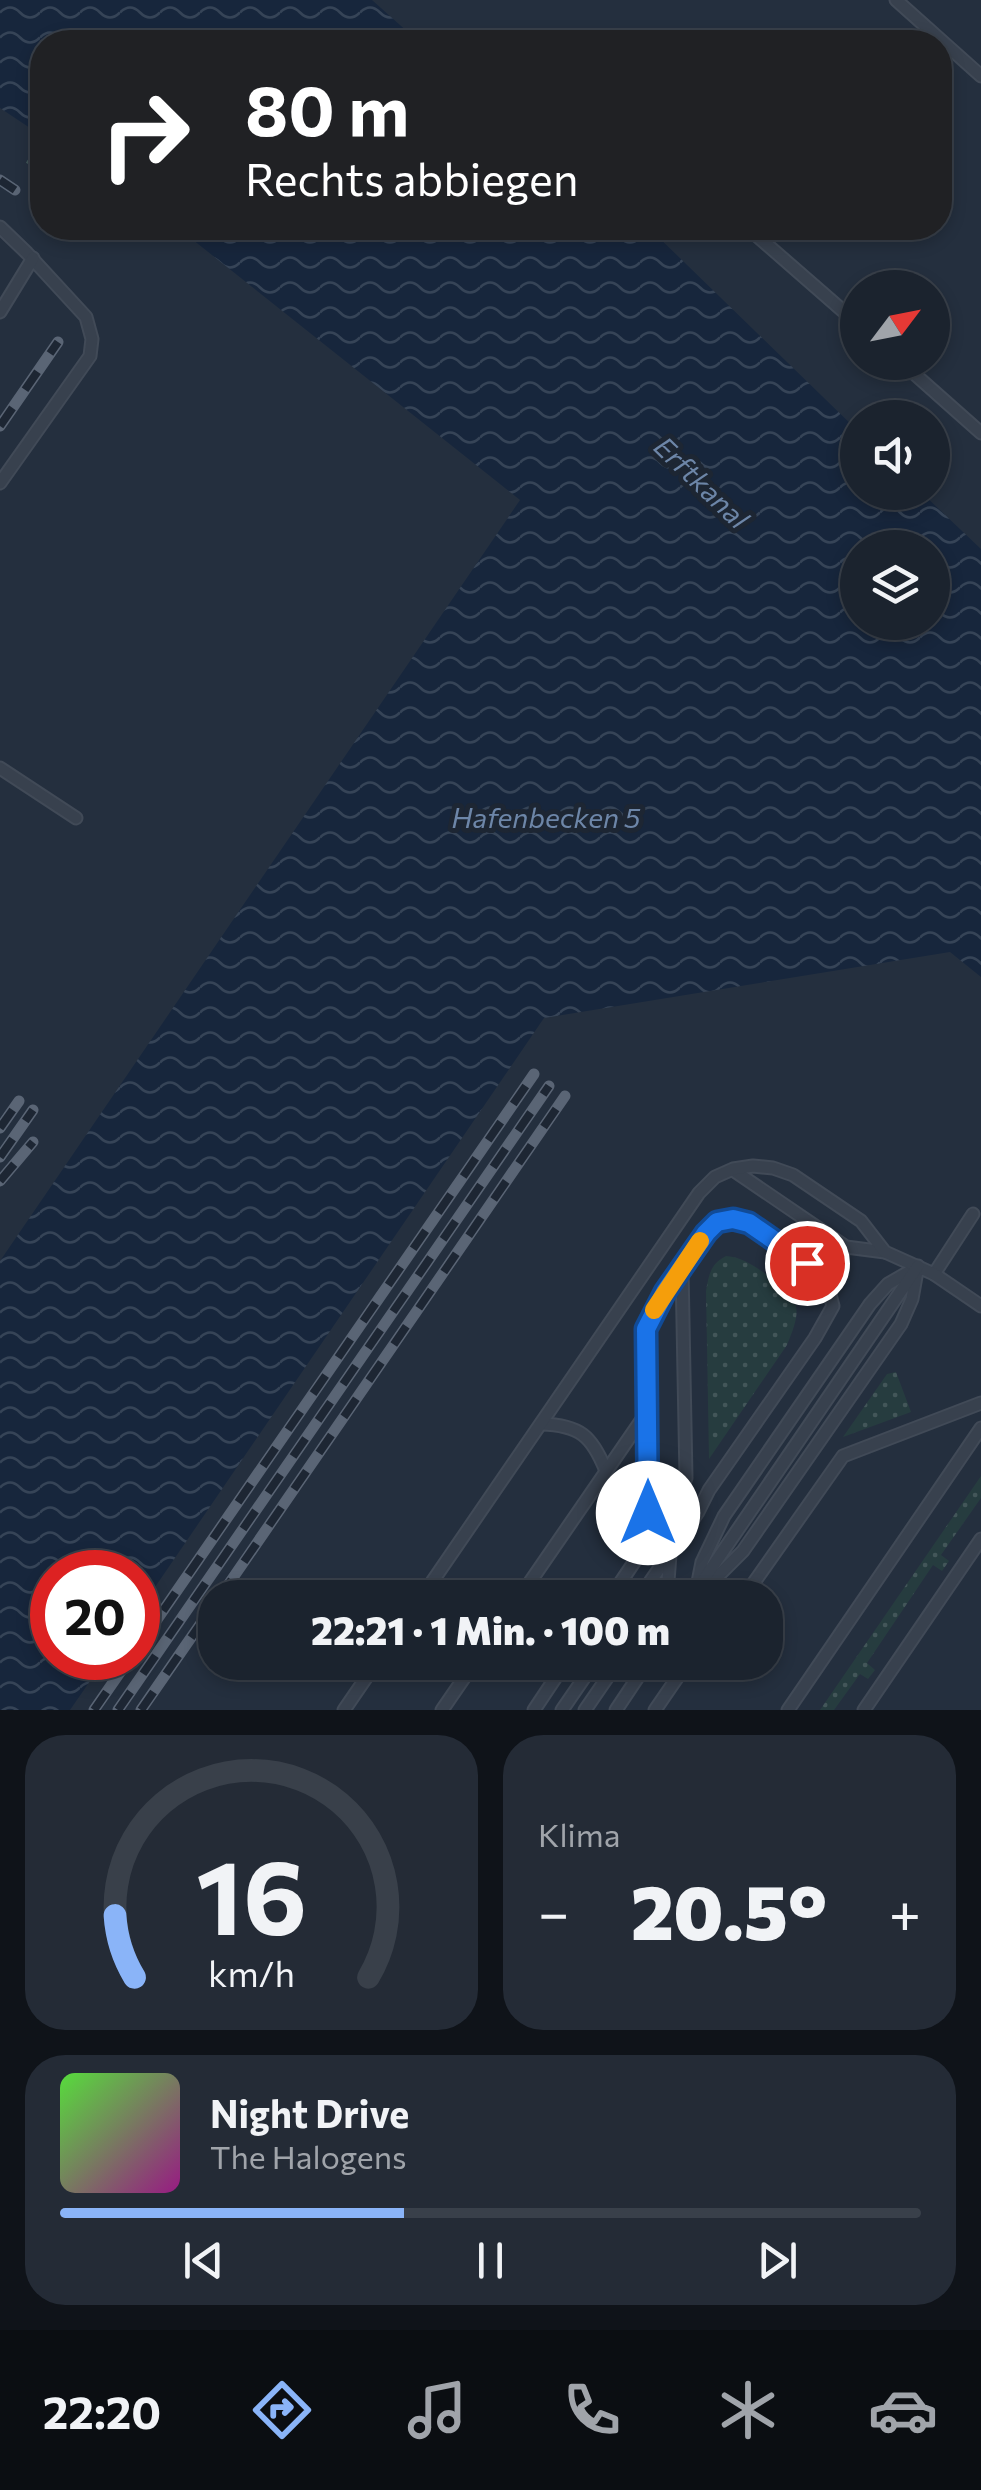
<!DOCTYPE html>
<html lang="de">
<head>
<meta charset="utf-8">
<style>
  :root { --surface:#1b232e; --page:#242b36; --text:#f1f3f6; --muted:#a0a4aa; --line:#39404a; --accent:#8ab4f8 }
  body { margin:0; font-family:Commissioner,sans-serif; background:var(--page); color:var(--text); height:100vh; display:flex; flex-direction:column; font-size:38px; white-space:nowrap }
  * { box-sizing:border-box; margin:0 }
  p { font-size:32px; color:var(--muted) }
  .icon { flex:none; width:55px; height:55px; fill:none; stroke:currentColor; stroke-width:2; stroke-linecap:round; stroke-linejoin:round }
  .map { position:relative; height:1710px; overflow:hidden }
  .details { display:flex; flex-direction:column; gap:25px; padding:25px; background:#0f1319; flex:1 }
  .details>* { flex:none }
  .guide { position:absolute; left:30px; top:30px; width:922px; height:210px; border-radius:40px; box-shadow:0 5px 15px #0003,0 0 0 2px var(--line); background:#202124; color:#fff; overflow:hidden }
  .needle { width:65px; rotate:58deg }
  .buttons { position:absolute; left:840px; top:270px; display:grid; gap:20px }
  .buttons a { display:grid; place-items:center; width:110px; height:110px; border-radius:50%; background:var(--surface); box-shadow:0 5px 15px #0003,0 0 0 2px var(--line); font-size:50px }
  .speed { position:absolute; left:30px; top:1550px; display:flex; gap:20px; font-size:50px; font-weight:700; text-align:center }
  .speed>* { display:grid; place-content:center; width:130px; height:130px; border-radius:50%; background:var(--surface); box-shadow:0 5px 15px #0003,0 0 0 2px var(--line); line-height:1 }
  .speed .limit { border:15px solid #d22; background:#fff; color:#111 }
  .pin { position:absolute; display:grid; place-items:center; width:85px; height:85px; color:#fff; margin:-42px; border:5px solid #fff; border-radius:50%; box-shadow:0 2px 10px #0007 }
  .me { position:absolute; width:110px; margin:-55px; rotate:0deg; stroke-linejoin:round; filter:drop-shadow(0 0 8px #0008) }
  .turn { display:flex; align-items:center; gap:35px; height:210px; padding:0 50px; font-size:45px }
  .turn .icon { width:130px; height:130px; stroke-width:2.5 }
  .turn b { display:block; font-size:70px; line-height:85px }
  .big { font-size:75px; font-weight:800; line-height:1.1 }
  .details .widget { flex:1; display:flex; flex-direction:column; justify-content:center; gap:15px; min-width:0; padding:0 35px; border-radius:40px; background:var(--page) }
  .details .dial { align-items:center; gap:0 }
  .dial svg { height:260px; overflow:visible; fill:none; stroke:var(--line); stroke-width:7; stroke-linecap:round; text-anchor:middle }
  .dial text { fill:var(--text); stroke:none }
  .song { display:flex; align-items:center; gap:30px }
  .cover { width:120px; height:120px; border-radius:15px; background:linear-gradient(135deg,hsl(110 70% 55%),hsl(310 70% 35%)) }
  .played { height:10px; border-radius:5px; background:linear-gradient(90deg,var(--accent) 40%,var(--line) 40%) }
  .keys { display:flex; justify-content:space-around; direction:ltr }
  .heat { display:flex; justify-content:space-between; align-items:center; font-size:55px; direction:ltr }
  .details .tiles { flex:1; display:grid; gap:25px; grid-template-columns:1fr 1fr }
  .widget:last-child { grid-column:span 2 }
  .trip { position:absolute; left:198px; top:1580px; width:585px; height:100px; border-radius:40px; background:var(--surface); box-shadow:0 5px 15px #0003,0 0 0 2px var(--line); font-weight:800; line-height:100px; text-align:center }
  .tab-bar { display:flex; height:160px; justify-content:space-around; align-items:center; background:#0b0e12; color:var(--muted) }
  .tab-bar .icon { width:70px; height:70px }
  .tab-bar .current { color:var(--accent) }
  .tab-bar b { font-size:45px; color:var(--text) }
  .map>svg:first-child { display:block }
</style>
</head>
<body>
<div class="map">
<svg width="981" height="1710" viewBox="0 0 981 1710">
  <defs>
    <pattern id="grass-dots" width="8" height="8" patternUnits="userSpaceOnUse" patternTransform="scale(2.5)"><rect width="8" height="8" fill="#263c3f"/><path d="M2 2h.1M6 6h.1" fill="none" stroke="#435659" stroke-width="1.8" stroke-linecap="round"/></pattern>
    <pattern id="water-waves" width="16" height="10" patternUnits="userSpaceOnUse" patternTransform="scale(2.5)"><rect width="16" height="10" fill="#17263c"/><path d="M0 5q4-4 8 0t8 0" fill="none" stroke="#364457"/></pattern>
  </defs>
  <rect width="100%" height="100%" fill="#242f3e"/>
  <g fill="url(#grass-dots)">
    <path d="M726,1256C741,1257 751,1264 763,1272C798,1297 805,1303 787,1345L709,1459L706,1291C709,1275 710,1264 726,1256Z"/>
    <path d="M896,1372L911,1412L843,1437L887,1374Z"/>
    <path d="M981,1476V1498L941,1555L949,1561L942,1571L933,1565L867,1663L875,1670L868,1679L860,1674L834,1710H820Z"/>
  </g>
  <g fill="url(#water-waves)" fill-rule="evenodd">
    <path d="M0,0H372L419,42H42V136L0,108Z"/>
    <path d="M178,228H649L857,430L858,492L922,493L981,549V977L950,952L544,1018L138,1612V1572H52V1658H106L70,1710H0V1261L520,500ZM858,548H932V622H858Z"/>
  </g>
  <g fill="none" stroke-linecap="round" stroke-linejoin="round">
    <g stroke="#414a57" stroke-width="15">
      <g id="service">
        <path d="M896,0L981,76"/>
        <path d="M0,227L27,253L86,317L92,339L90,356L0,483"/>
        <path d="M748,228L858,324"/>
        <path d="M0,312L33,258"/>
        <path d="M901,362L981,433"/>
        <path d="M0,768L76,818"/>
        <path d="M733,1170L846,1247L885,1252"/>
        <path d="M934,1274L973,1214"/>
        <path d="M541,1424C580,1425 592,1436 606,1471"/>
        <path d="M647,1543L679,1499L686,1478L682,1269"/>
        <path d="M698,1582L702,1562L724,1516L870,1304L888,1284L914,1269"/>
        <path d="M702,1585L721,1573L743,1551L901,1324L912,1299L917,1271"/>
        <path d="M421,1598L699,1193L715,1177L733,1169L753,1166L773,1168L793,1175L861,1221L885,1252L934,1274L981,1306"/>
        <path d="M519,1598L647,1412"/>
        <path d="M610,1598L647,1543L646,1329L665,1291L706,1233L717,1222L733,1219L749,1223L807,1263L828,1287L833,1306L815,1338L709,1490L698,1512L639,1598"/>
        <path d="M660,1598L668,1581L670,1555"/>
        <path d="M691,1598L918,1266"/>
        <path d="M743,1598L843,1456L981,1403"/>
        <path d="M344,1710L377,1662"/>
        <path d="M442,1710L475,1662"/>
        <path d="M534,1710L566,1662"/>
        <path d="M562,1710L595,1662"/>
        <path d="M585,1710L618,1662"/>
        <path d="M616,1710L648,1662"/>
        <path d="M655,1710L688,1662"/>
        <path d="M788,1710L981,1428"/>
        <path d="M864,1710L981,1539"/>
      </g>
    </g>
    <path stroke="#3f5557" stroke-width="5" stroke-dasharray="8 8" stroke-linecap="butt" d="M28,164L42,142"/>
    <use href="#service" stroke="#38414e" stroke-width="11"/>
    <g stroke="#5a6575" stroke-width="11">
      <g id="rail">
        <path d="M0,180L15,190"/>
        <path d="M0,426L58,342"/>
        <path d="M0,1128L19,1101"/>
        <path d="M0,1157L33,1110"/>
        <path d="M0,1181L33,1142"/>
        <path d="M219,1598L565,1096"/>
        <path d="M138,1647L534,1074"/>
        <path d="M94,1710L130,1658"/>
        <path d="M118,1710L549,1086"/>
        <path d="M141,1710L215,1603"/>
      </g>
    </g>
    <use href="#rail" stroke="#1d2633" stroke-width="8" stroke-dasharray="22" stroke-linecap="butt"/>
  </g>
  <g fill="none" stroke-linecap="round" stroke-linejoin="round">
    <g stroke="#114b97" stroke-width="25">
      <path id="route" d="M648,1513L646,1329L665,1292L706,1233L717,1222L733,1219L749,1223L807,1263"/>
    </g>
    <use href="#route" stroke="#1a73e8" stroke-width="18"/>
    <path stroke="#f59e0b" stroke-width="18" d="M654,1310L700,1241"/>
  </g>
  <g text-anchor="middle" dominant-baseline="central" stroke-width="10" stroke-linejoin="round" paint-order="stroke">
    <g font-size="28" font-style="italic" fill="#6d86a8" stroke="#1d2633">
      <text transform="translate(702 482) rotate(44)">Erftkanal</text>
      <text x="546" y="817">Hafenbecken 5</text>
    </g>
  </g>
</svg>
<div class="buttons">
<a><svg class="needle" viewBox="-14 -14 28 28"><path d="M0-13l5 13h-10z" fill="#e53935"/><path d="M0 13l5-13h-10z" fill="#a0a4aa"/></svg></a>
<a><svg class="icon" aria-label="sound" viewBox="0 0 24 24"><path d="M4 9h4l5-4v14l-5-4H4zM17 9q2 3 0 6"/></svg></a>
<a><svg class="icon" aria-label="layers" viewBox="0 0 24 24"><path d="M12 4l9 5-9 5-9-5zM3 14l9 5 9-5"/></svg></a>
</div>
<div class="speed"><div class="limit">20</div></div>
<div class="pin" style="left:807px;top:1263px;background:#d93025"><svg class="icon" aria-label="arrive" viewBox="0 0 24 24"><path d="M6 21V4h12l-3 4 3 4H6"/></svg></div>
<svg class="me" style="left:648px;top:1513px" viewBox="-20 -20 40 40"><circle r="19" fill="#fff"/><path d="M0-13L10 11 0 6-10 11z" fill="#1a73e8"/></svg>
<div class="trip">22:21 · 1 Min. · 100 m</div>
<div class="guide">
<div class="turn"><svg class="icon" aria-label="right" viewBox="0 0 24 24"><path d="M7 20v-9h11M14 6l5 5-5 5"/></svg><div><b>80 m</b>Rechts abbiegen</div></div>
</div>
</div>
<section class="details">
<div class="tiles">
<div class="widget dial"><svg viewBox="0 0 100 80">
<path d="M14 69A42 42 0 1 1 86 69"/>
<path d="M14 69A42 42 0 0 1 8 50" stroke="#8ab4f8"/>
<text x="50" y="56" font-size="32" font-weight="700">16</text>
<text x="50" y="72" font-size="11">km/h</text>
</svg></div>
<div class="widget"><p>Klima</p>
<div class="heat"><a>−</a><b class="big">20.5°</b><a>+</a></div>
</div>
<div class="widget">
<div class="song"><i class="cover"></i><div><b>Night Drive</b><p>The Halogens</p></div></div>
<div class="played"></div>
<div class="keys"><svg class="icon" aria-label="previous" viewBox="0 0 24 24"><path d="M18 5L8 12l10 7zM5 5v14"/></svg><svg class="icon" aria-label="pause" viewBox="0 0 24 24"><path d="M8 5v14M16 5v14"/></svg><svg class="icon" aria-label="next" viewBox="0 0 24 24"><path d="M6 5l10 7-10 7zM19 5v14"/></svg></div>
</div>
</div>
</section>
<nav class="tab-bar">
<b>22:20</b>
<svg class="icon current" aria-label="directions" viewBox="0 0 24 24"><path d="M12 3l9 9-9 9-9-9zM9 14v-3h6M13 9l2 2-2 2"/></svg>
<svg class="icon" aria-label="music" viewBox="0 0 24 24"><path d="M9 18V5l10-2v13"/><circle cx="6" cy="18" r="3"/><circle cx="16" cy="16" r="3"/></svg>
<svg class="icon" aria-label="phone" viewBox="0 0 24 24"><path d="M5 4h4l2 5-3 2q2 4 5 5l2-3 5 2v4C11 20 4 13 5 4z"/></svg>
<svg class="icon" aria-label="climate" viewBox="0 0 24 24"><path d="M12 3v18M4 7l16 10M4 17L20 7"/></svg>
<svg class="icon" aria-label="car" viewBox="0 0 24 24"><path d="M5 17H2v-5l4-1 3-4h7l3 4 3 1v5h-3M9 17h6M6 11h13"/><circle cx="7" cy="17" r="2"/><circle cx="17" cy="17" r="2"/></svg>
</nav>
</body>
</html>
